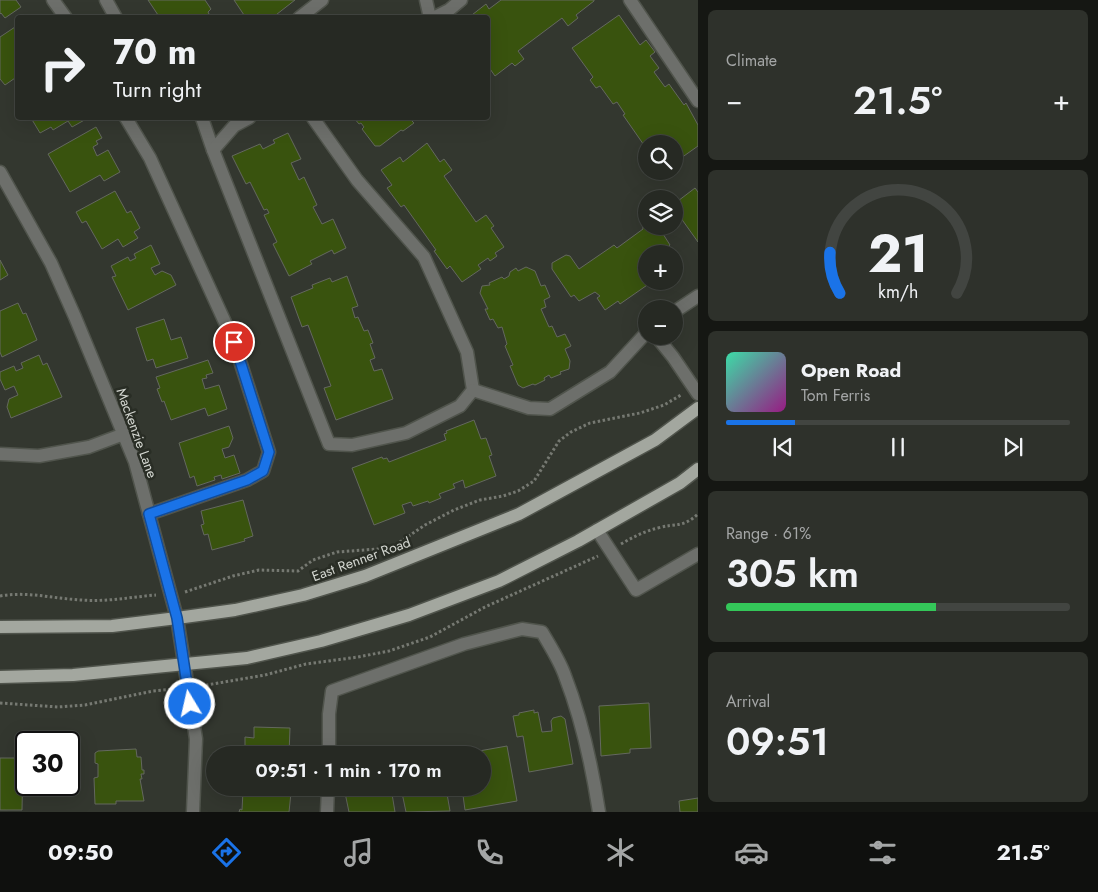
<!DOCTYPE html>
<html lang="en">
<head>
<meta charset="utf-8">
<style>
  :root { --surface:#262923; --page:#2e312b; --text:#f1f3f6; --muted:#a4a6a6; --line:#424541; --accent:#1a73e8 }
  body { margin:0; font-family:Jost,sans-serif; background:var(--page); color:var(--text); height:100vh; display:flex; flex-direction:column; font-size:19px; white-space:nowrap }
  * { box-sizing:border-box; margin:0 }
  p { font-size:16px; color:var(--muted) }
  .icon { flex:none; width:28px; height:28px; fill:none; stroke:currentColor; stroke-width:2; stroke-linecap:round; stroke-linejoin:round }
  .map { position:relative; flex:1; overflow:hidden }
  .panel { display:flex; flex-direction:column; gap:10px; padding:10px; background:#151713; width:400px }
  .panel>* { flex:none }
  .hud { position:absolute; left:15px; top:15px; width:475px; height:105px; border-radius:5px; box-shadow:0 5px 20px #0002,0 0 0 1px var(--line); background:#262923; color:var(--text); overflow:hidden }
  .tools { position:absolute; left:638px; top:135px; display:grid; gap:10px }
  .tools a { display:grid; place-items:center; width:45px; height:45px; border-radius:50%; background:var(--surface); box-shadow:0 5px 20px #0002,0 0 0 1px var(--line); font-size:25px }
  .speed { position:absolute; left:15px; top:731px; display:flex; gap:10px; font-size:25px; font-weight:700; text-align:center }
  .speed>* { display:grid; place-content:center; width:65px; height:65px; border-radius:50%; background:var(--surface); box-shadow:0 5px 20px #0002,0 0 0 1px var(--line); line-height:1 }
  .speed .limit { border:2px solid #111; border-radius:8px; background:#fff; color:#111 }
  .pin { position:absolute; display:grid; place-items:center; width:42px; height:42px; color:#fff; margin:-21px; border:2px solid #fff; border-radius:50%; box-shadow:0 1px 5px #0007 }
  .me { position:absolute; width:55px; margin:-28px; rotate:351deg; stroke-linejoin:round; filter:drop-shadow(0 0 4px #0008) }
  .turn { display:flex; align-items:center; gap:18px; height:105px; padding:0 15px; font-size:22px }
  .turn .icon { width:65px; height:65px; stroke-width:2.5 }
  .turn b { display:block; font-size:35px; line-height:42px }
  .big { font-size:38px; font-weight:600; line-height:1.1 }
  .panel .card { flex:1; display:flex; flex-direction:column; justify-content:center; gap:8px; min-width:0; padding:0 18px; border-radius:8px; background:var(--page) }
  .panel .dial { align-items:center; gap:0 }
  .dial svg { height:130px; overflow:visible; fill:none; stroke:var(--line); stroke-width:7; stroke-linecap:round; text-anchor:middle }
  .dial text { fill:var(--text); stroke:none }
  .song { display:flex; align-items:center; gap:15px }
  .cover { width:60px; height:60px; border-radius:8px; background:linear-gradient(135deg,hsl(160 70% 55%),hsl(310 70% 35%)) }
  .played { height:5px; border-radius:2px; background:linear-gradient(90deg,var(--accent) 20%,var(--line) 20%) }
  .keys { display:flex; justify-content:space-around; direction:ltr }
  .heat { display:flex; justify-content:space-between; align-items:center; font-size:28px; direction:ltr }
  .charge { height:8px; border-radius:4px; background:linear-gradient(90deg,#34c759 61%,var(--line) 0) }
  .trip { position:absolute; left:206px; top:746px; width:285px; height:50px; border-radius:25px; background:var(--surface); box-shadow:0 5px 20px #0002,0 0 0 1px var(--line); font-weight:600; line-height:50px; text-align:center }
  .tab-bar { display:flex; height:80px; justify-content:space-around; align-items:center; background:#0f100e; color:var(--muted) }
  .tab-bar .icon { width:35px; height:35px }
  .tab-bar .selected { color:var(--accent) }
  .tab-bar b { font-size:22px; color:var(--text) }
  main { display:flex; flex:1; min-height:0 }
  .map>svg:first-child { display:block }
</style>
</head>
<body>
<main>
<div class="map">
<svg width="698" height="812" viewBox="0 0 698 812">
  <rect width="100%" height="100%" fill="#33372f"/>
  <g fill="#39530e" stroke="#64685f">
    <path d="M0,0H16L21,7L5,18L1,13L0,14Z"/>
    <path d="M148,0H205L211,9L208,12L211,18H160Z"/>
    <path d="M234,0H295L272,18H246Z"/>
    <path d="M501,0H594V1L576,15L578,18L568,26L562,18L518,51L524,59L515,66L512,63L495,76L488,66V18H468L486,4L489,9Z"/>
    <path d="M619,15L640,45L646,40L655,52L650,56L659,68L654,72L665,87L669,84L684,105L686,103L698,125V146L674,163V144H646V148L623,115L625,114L617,102L613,104L600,86L596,88L590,80L593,77L572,48Z"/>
    <path d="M18,25V76L5,85L0,79V37Z"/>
    <path d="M31,118H88L72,127L68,121L53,130L51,127L40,133Z"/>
    <path d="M354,118H412L410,119L414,123L403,131L401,130L380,146H375L362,129L364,127L361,123L359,124Z"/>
    <path d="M96,127L102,138L96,141L98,144L93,147L97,156L108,150L120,172L104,181L100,175L70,192L48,154Z"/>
    <path d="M288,133L301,159L291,163L299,180L304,177L317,205L313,207L322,224L333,219L346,248L334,254L332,250L310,261L312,264L289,276L273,244L277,242L264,215L269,213L267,209L264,210L250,182L246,184L232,156L260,144L263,149L275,143L273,140Z"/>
    <path d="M427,143L440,162L444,159L452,170L444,176L476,222L486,215L494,226L491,228L504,247L495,253L497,256L490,261L488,258L478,265L481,269L462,282L450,266L447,269L434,251L436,250L404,205L401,207L387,188L392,185L381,170L400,157L403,162Z"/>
    <path d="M695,188L698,192V242L678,214L680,212L674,204Z"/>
    <path d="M115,191L127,213L131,211L140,228L134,232L138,238L123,247L118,239L102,249L86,221L82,223L76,212Z"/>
    <path d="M646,221V226H658L670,245L664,251L665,254H646V281H653L620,304L618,301L605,310L597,298L600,296L595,292L579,301L574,295L571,297L552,269V263L566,255L570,256L579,269L614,245L617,248L643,229L642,224Z"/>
    <path d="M151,245L160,264L151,268L155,275L162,271L171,275L176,285L128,310L112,277L116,276L111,266L128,257L130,261L136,258L134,254Z"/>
    <path d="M0,260L8,275L0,280Z"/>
    <path d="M526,267L535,271L541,286L545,285L550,297L544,300L546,307L541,309L549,327L552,326L557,337L565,334L571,346L565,349L570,361L569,369L560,372L561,374L551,378L549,375L544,378L545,380L535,385L533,384L523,388L518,385L510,366L513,365L505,346L507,344L502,327L498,328L493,319L490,320L485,309H488L480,293L482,286L490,285L489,283L502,277L504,279L509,276L510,272L516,268L518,271Z"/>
    <path d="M347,276L358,306L352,308L355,318L358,317L364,331L368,330L373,343L370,344L375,358L370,360L374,371L382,369L393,399L336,420L324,388L331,386L308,325L302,327L291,297L313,288L312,285L330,278L332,282Z"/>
    <path d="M18,303L23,314L26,313L37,340L2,357L0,352V311Z"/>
    <path d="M164,319L171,340L181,337L188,358L156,368L153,359L147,361L136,328Z"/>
    <path d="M39,355L43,365L47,363L62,397L11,418L7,407L9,399L18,395L14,386L5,390L0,379V372L14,366L16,371L23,368L21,363Z"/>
    <path d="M208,360L213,373L206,375L207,378L202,379L205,389L219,385L227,409L208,416L205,408L171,420L164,401L162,402L157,389L160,388L156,377Z"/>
    <path d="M474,420L481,439L486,438L492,455L489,456L496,476L465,488L463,480L453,484L455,488L439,494L441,498L429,503L428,501L413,506L411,502L402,505L405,513L374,525L352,468L382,457L383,459L387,458L389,462L446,440L444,434L447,433L446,431Z"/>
    <path d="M229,426L233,438L229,447L222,449L225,458L234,455L240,473L222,479L221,475L214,477L215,480L197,486L194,476L190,478L179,443Z"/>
    <path d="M243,500L253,536L244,539L245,541L212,550L208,534L204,535L201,525L204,524L201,511Z"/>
    <path d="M649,703L651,748L630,749V753L601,756L599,706Z"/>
    <path d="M534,710V713L538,712L542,732L552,731L551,721L553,718L561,716L565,719L573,764L529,772L523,736L517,737L513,716L519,715V713Z"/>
    <path d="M254,727L290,728L289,755H245V737L254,738Z"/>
    <path d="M507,746L517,801L465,810L462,788H482V755H480L479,751Z"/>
    <path d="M136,749L137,757H141L142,770H144V774H141L142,779H140L144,801H116V804H95L94,778L98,777V764L95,763V753L98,751Z"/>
    <path d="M0,758H23L22,810H0Z"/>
    <path d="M344,788H359V791L370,790L369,788H391L395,812H349Z"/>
    <path d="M401,788H446L450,811L406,812Z"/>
    <path d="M255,790L291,793L289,812H239L240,809L242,810L243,791L255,792Z"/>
    <path d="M698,798V812H680L679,801Z"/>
  </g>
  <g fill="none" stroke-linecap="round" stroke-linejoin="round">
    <g stroke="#50544c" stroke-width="15">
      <g id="minor">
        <path d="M53,0L66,18"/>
        <path d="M106,0L116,18"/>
        <path d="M426,0L430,18"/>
        <path d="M630,0L698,101"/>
        <path d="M299,18L322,0"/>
        <path d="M433,18L449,10L461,0"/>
        <path d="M126,118L150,158L234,342L269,452L263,471L247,480L149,514"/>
        <path d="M202,118L213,150"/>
        <path d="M249,118L234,126L213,150L329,444L352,445L406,433L460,406L473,390L467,352L424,257L357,180L313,118"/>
        <path d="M0,172L51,263L75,317L135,462L177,618L196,739L193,812"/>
        <path d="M674,312L698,296"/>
        <path d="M656,336L673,357L698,394"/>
        <path d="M473,390L529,408L550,409L610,372L646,333"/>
        <path d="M0,454L39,456L89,447L124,434"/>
        <path d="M597,530L636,590L698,554"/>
        <path d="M329,755V714L332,691L464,644L522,629L542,632C550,646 560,661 565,676C582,720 592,766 599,812"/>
        <path d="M327,812L328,788"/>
      </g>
    </g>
    <g stroke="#50544c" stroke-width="15">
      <g id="major">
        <path d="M0,627L112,626L177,618L235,610L303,595L365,576L519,514L655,440L698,408"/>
        <path d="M0,677L73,675L247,658L321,641L409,615L499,581L578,541L680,483L698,469"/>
      </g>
    </g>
    <g stroke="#767972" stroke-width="3" stroke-dasharray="2.5 2.5" stroke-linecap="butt">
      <path d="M621,544C633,537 645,531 658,528C675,523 683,528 698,514"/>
      <path d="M185,592L233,576L259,570L298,571L313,560L337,552L391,548L425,525L454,510L480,500L503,496L518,491L534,481L559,441L571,432L590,423L640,413L664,405L681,395"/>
      <path d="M0,596C28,591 55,599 82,600C107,602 131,597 156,595"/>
      <path d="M201,686L265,675L306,664L358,657L389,651L430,637L485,607L598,556"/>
      <path d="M0,703L58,707L85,705L153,691L175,689"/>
    </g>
    <use href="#minor" stroke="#6d6f6b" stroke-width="12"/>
    <use href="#major" stroke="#a3a79f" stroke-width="12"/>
  </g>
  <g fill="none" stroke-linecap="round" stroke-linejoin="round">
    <g stroke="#114b97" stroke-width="12">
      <path id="route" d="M190,704L177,618L149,514L247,480L263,471L269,452L234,342"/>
    </g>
    <use href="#route" stroke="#1a73e8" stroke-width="9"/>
  </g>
  <g text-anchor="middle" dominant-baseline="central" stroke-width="5" stroke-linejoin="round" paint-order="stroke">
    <g font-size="14" fill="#d4d7d1" stroke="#292d25">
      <text transform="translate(137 433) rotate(70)">Mackenzie Lane</text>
      <text transform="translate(361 559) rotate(-20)">East Renner Road</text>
    </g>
  </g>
</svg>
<div class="tools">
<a><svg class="icon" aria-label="search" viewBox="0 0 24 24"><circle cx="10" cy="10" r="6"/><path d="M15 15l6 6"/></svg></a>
<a><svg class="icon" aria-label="layers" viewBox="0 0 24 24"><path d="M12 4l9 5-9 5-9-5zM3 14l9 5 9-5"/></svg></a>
<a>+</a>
<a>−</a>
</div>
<div class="speed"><div class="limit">30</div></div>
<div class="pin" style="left:234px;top:342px;background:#d93025"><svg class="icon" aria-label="arrive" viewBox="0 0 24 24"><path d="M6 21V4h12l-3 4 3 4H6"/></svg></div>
<svg class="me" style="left:190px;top:704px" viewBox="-20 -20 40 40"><circle r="17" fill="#1a73e8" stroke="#fff" stroke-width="3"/><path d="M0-11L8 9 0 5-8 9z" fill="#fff"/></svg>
<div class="trip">09:51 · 1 min · 170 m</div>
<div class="hud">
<div class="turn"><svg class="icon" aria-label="right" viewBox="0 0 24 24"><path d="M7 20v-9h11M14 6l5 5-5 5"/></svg><div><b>70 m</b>Turn right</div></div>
</div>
</div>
<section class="panel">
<div class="card"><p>Climate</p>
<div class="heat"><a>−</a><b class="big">21.5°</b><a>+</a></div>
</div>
<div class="card dial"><svg viewBox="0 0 100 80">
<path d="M14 69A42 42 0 1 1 86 69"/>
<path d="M14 69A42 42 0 0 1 8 44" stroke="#1a73e8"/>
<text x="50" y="56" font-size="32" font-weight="700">21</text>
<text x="50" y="72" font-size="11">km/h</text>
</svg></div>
<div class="card">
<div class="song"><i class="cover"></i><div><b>Open Road</b><p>Tom Ferris</p></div></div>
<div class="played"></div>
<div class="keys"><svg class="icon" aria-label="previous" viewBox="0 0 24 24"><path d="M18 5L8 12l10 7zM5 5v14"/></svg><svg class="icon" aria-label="pause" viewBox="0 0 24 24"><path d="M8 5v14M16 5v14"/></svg><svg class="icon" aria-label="next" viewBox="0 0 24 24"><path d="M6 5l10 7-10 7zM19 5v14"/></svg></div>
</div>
<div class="card"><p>Range · 61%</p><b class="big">305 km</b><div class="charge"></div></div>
<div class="card"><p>Arrival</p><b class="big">09:51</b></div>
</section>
</main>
<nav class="tab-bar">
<b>09:50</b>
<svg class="icon selected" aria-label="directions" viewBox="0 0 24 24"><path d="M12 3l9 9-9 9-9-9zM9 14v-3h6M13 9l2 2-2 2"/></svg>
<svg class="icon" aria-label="music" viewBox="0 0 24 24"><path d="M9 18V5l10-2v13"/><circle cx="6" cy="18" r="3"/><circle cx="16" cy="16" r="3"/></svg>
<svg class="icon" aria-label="phone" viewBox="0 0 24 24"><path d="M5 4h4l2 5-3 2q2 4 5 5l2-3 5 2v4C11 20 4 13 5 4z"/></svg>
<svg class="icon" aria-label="climate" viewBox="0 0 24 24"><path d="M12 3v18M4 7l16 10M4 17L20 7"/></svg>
<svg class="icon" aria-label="car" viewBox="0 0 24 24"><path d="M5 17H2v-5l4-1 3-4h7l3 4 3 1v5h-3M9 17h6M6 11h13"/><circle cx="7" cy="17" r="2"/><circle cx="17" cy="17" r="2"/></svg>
<svg class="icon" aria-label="filters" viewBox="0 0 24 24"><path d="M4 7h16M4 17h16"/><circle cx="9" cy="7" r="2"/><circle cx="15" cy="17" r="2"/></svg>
<b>21.5°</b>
</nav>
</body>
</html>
